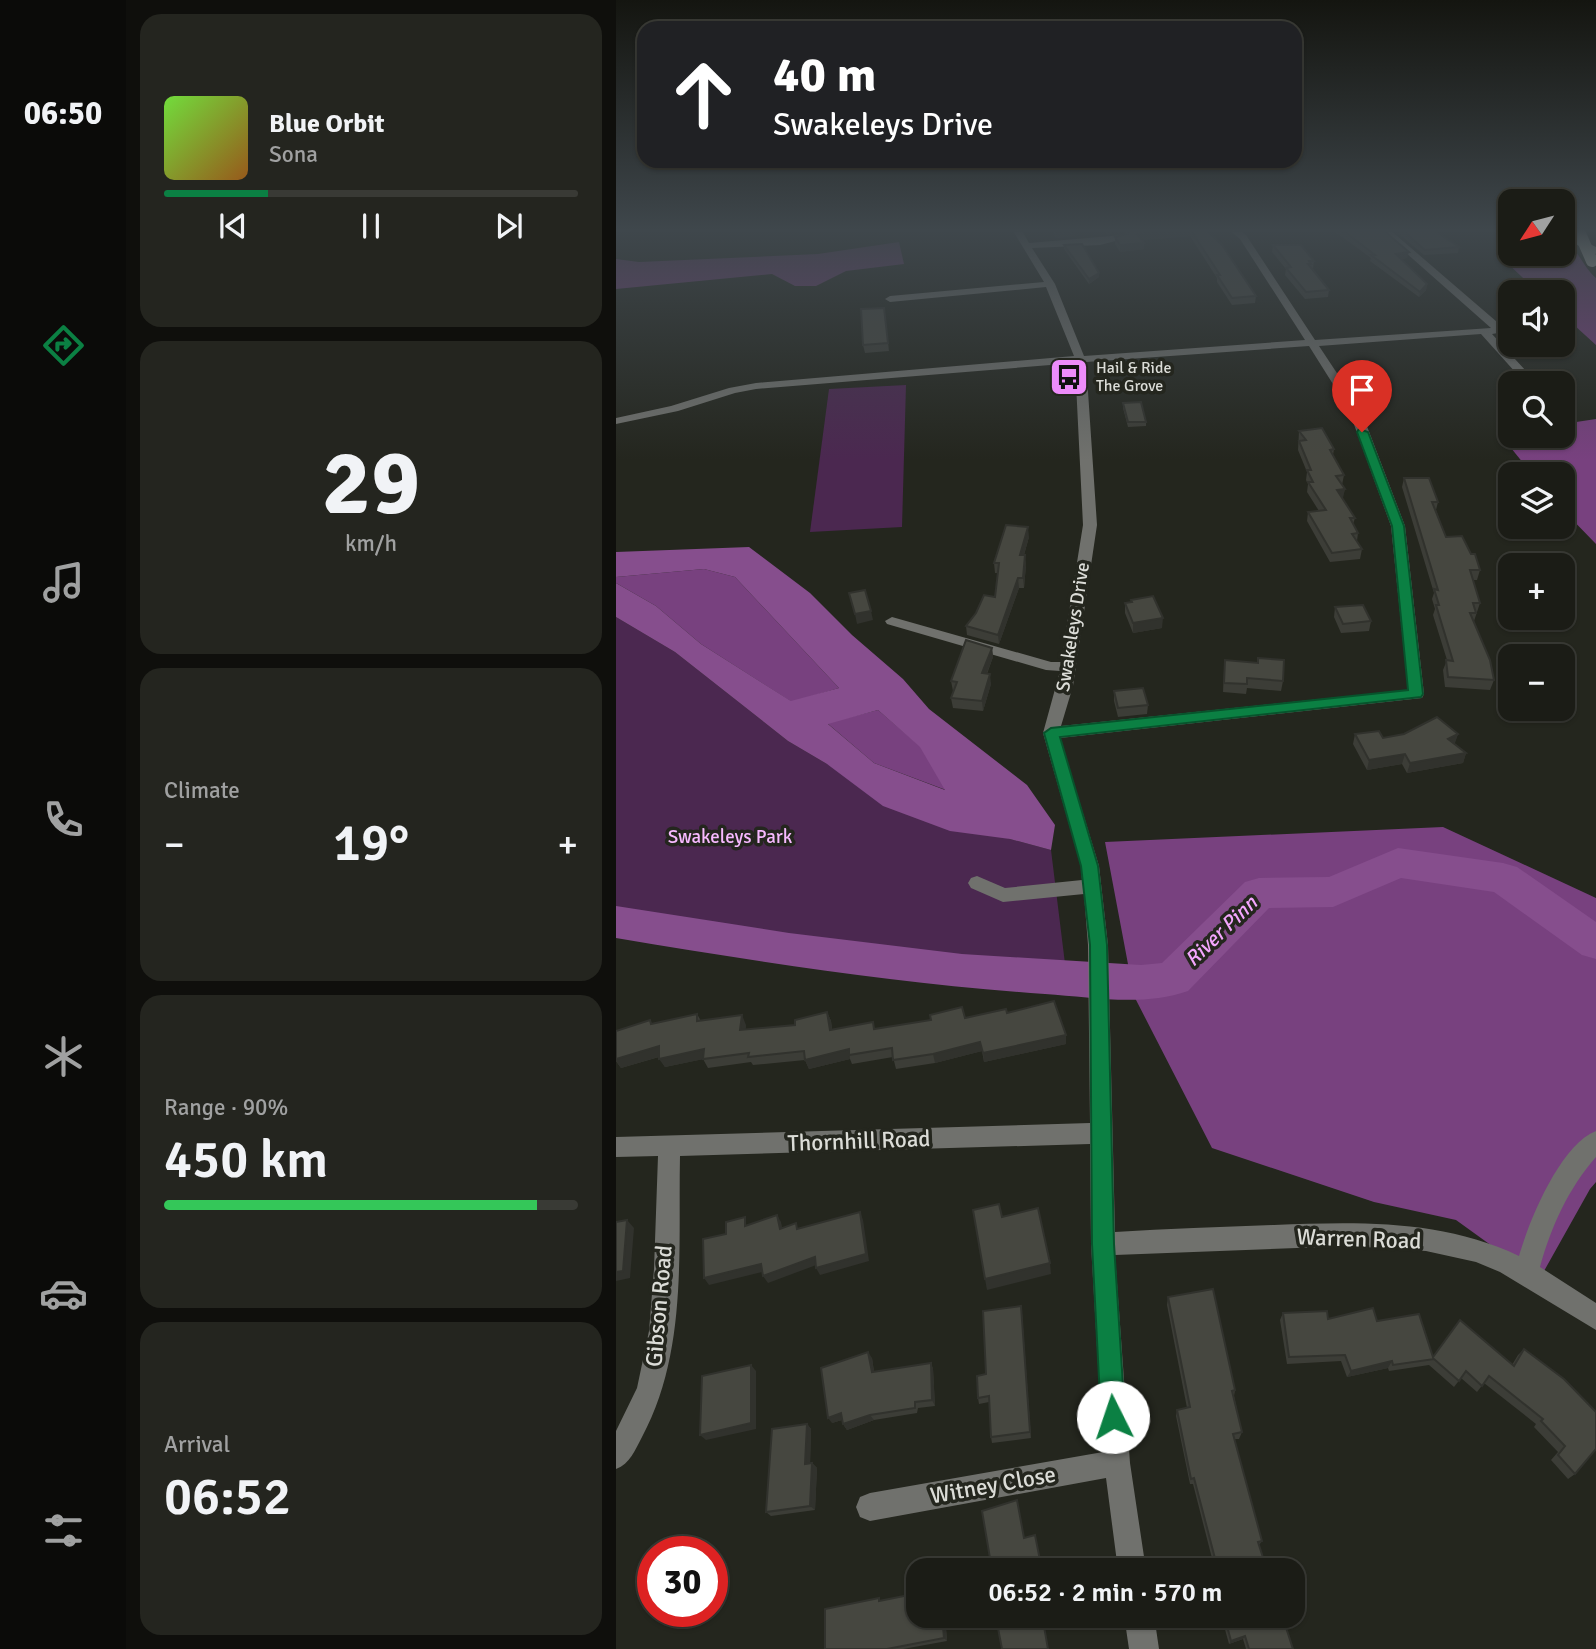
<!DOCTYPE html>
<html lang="en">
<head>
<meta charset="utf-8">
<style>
  :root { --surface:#1b1c16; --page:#24251f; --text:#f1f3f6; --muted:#a0a1a1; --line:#393a35; --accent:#0b8043 }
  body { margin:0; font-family:Signika,sans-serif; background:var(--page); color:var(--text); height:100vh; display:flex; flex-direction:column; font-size:26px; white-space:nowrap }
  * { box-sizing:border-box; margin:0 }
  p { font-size:23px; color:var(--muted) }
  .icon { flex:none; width:38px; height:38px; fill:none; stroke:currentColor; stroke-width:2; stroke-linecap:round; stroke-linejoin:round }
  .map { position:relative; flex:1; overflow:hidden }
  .sheet { display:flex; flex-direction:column; gap:14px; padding:14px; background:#0f0f0c; width:490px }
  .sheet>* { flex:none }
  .banner { position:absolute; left:21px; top:21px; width:665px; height:147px; border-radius:21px; box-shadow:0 2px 5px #0004,0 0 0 2px var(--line); background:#202124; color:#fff; overflow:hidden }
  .needle { width:46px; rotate:234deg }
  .tools { position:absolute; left:882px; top:189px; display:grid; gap:14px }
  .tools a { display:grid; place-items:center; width:77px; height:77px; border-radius:14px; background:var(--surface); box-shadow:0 2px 5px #0004,0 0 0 2px var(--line); font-size:35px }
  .speed { position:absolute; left:21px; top:1536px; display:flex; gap:14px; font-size:35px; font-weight:700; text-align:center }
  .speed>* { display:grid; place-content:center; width:91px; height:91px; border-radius:50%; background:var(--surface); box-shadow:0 2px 5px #0004,0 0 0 2px var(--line); line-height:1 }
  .speed .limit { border:10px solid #d22; background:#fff; color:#111 }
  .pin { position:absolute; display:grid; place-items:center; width:60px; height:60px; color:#fff; margin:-72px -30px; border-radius:50% 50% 50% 0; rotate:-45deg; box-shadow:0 0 7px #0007 }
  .pin .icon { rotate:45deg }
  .me { position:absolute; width:77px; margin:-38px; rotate:356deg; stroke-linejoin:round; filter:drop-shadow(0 0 5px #0008) }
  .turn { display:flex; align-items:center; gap:24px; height:147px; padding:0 21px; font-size:32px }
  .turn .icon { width:91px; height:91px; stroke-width:2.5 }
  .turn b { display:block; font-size:49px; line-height:60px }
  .big { font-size:52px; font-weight:600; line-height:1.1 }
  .sheet .tile { flex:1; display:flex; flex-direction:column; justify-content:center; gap:10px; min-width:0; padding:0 24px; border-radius:21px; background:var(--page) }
  .sheet .dial { align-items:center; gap:0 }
  .dial b { font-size:91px; line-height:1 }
  .song { display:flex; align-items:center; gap:21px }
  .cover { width:84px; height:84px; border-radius:10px; background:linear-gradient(135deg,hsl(100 70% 55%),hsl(30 70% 35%)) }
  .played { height:7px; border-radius:4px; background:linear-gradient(90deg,var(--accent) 25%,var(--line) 25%) }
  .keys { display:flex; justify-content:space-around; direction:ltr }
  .heat { display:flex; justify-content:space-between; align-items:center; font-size:38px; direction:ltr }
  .charge { height:10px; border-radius:5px; background:linear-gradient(90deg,#34c759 90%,var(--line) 0) }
  .trip { position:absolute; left:290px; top:1558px; width:399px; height:70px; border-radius:21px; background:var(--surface); box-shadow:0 2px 5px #0004,0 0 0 2px var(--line); font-weight:600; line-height:70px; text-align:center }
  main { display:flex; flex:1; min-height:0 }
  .menu { display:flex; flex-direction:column; width:126px; justify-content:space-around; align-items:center; background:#0b0b09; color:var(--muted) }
  .menu .icon { width:49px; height:49px }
  .menu .selected { color:var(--accent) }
  .menu b { font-size:32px; color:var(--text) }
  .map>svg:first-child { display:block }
</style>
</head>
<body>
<main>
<nav class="menu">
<b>06:50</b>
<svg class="icon selected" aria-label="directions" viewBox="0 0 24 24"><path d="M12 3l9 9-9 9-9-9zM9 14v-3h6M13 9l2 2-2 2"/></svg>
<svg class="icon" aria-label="music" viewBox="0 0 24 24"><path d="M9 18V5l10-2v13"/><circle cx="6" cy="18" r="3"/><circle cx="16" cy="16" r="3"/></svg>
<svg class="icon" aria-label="phone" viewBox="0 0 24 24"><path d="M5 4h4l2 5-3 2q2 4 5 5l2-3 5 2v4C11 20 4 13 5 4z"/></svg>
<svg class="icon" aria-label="climate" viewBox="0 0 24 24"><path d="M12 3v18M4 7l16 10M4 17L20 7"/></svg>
<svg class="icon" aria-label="car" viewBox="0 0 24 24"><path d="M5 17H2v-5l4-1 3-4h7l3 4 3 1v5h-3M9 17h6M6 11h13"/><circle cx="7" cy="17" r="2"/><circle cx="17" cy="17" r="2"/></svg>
<svg class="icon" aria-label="filters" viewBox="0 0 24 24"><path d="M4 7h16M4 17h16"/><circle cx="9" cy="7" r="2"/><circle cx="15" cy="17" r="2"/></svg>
</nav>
<section class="sheet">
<div class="tile">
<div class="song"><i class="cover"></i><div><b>Blue Orbit</b><p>Sona</p></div></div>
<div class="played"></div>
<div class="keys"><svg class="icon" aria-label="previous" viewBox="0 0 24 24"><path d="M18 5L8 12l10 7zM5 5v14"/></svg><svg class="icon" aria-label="pause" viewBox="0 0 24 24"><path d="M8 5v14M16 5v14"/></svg><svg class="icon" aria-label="next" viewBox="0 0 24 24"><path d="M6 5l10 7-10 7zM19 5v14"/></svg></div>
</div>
<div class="tile dial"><b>29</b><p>km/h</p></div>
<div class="tile"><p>Climate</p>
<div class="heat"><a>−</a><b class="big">19°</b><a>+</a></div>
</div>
<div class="tile"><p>Range · 90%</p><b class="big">450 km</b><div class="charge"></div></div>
<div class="tile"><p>Arrival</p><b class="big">06:52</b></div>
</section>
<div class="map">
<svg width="980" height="1649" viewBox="0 0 980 1649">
  <rect width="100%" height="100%" fill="#24261e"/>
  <g fill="#4b2850">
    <path d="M290,385L286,527L194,532L213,389Z"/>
    <path d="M0,617L59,652L172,741L211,764L394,839L435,850L452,988L38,941L0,934Z"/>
  </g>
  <g fill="#78417f">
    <path d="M947,240C961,247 967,267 980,278V345L947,315V292H922L888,260L927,257L925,254H947Z"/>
    <path d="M283,242L288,264L230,271L200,286H179L156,274L0,289V259L23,262L202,254Z"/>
    <path d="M980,419V544L947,510V474H916L882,432L894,430V436H947V424Z"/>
    <path d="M88,569L119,577L223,688L176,702L85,644L40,606L0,583V577Z"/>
    <path d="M262,710L305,747L330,790L258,763L211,723Z"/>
    <path d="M827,827L980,898V1182L974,1189L923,1280L840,1220L758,1202L596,1148L518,996L489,842Z"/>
  </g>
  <path fill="#864e8d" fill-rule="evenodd" d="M133,547L194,593L236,635L287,679L313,709L411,785L439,825L435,850L394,839L334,831L267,806L211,764L172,741L59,652L0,617V583L40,606L85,644L175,701L223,688L119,577L88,569L0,577V552ZM262,710L304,747L329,790L258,763L212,724Z"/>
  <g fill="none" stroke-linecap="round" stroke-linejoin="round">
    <path fill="#864e8d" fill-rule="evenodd" d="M782,848L887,863L901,867L980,922V959L966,955L878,892L785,878L717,907L653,908L572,991C526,1007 476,997 429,994C285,984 143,962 0,938V906L173,933L346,954L525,965L546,963L629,882L643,878L713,877Z"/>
    <g fill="#70716d" fill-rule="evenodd">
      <path d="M396,229H405L413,243L507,235L511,238L484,245L416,248L439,284L468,356L689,340L624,239L612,229H622L630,235L699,340L875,328L763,229H773L888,328V332L876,334L921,383H909L865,334L703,346L744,408L789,526L808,694L806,698L444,738L483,866L492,945L499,1232C552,1229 605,1227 658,1225C742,1222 825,1219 903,1256C913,1221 944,1145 980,1131V1157C952,1189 935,1227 924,1267L980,1303V1330L884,1272L860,1262L810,1251L734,1246L499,1255L514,1463L530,1570H502L490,1478L254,1521L244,1517L240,1507L244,1497L254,1493L487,1452L475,1244L474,1144L64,1156C62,1248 72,1352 26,1437C19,1450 14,1464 0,1469V1431L21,1388L33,1331L38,1269L42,1156L0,1157V1137L474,1123L472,945L468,894L387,902L355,888L352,883L355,878L361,876L389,888L466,880L465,866L427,733L444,671L430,670L271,624L269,621L276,617L435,662H445L467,525L459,363L140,389L119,393L62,411L0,424V418L55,406L113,388L140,383L458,356L430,287L274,302L269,299L274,296L428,282ZM693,346L732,408L775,526L792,690L445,726L457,686L481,525L470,362Z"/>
      <path d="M508,1615H538L543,1649H513Z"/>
    </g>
    <path fill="#dadcd3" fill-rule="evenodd" d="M947,231L980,247V254L947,238Z"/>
    <path stroke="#dadcd3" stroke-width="12" d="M962,229L976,261"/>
  </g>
  <g fill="#3c3d37">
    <path d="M435,229H459V236L440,238Z"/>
    <path d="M488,229H589L640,296L639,303L616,305L601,282V278L574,236L526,240L528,243V249L504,252L499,244V237L510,234L507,232L491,234Z"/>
    <path d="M715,229H766L791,258L785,259L811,284L810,290L803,297L754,261L755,258Z"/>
    <path d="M777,229H816L843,247L842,253L808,255Z"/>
    <path d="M448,245L483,273V277L473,284L448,249Z"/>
    <path d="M657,245L698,261L697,268H695L713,290L712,297L689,299L669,275L670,269L656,252Z"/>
    <path d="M268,308L273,351L249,353L247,345Z"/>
    <path d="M507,403L530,422V426L512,427L507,408Z"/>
    <path d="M683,431L718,449L717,455L728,475L726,485L729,489L726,498L739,518L737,524L742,533L741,541L746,549L744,559L714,562L691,521L692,512L703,511L691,492L692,484L690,480L691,472L682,450Z"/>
    <path d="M788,478L822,502L820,510L830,537L864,570L861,580H857L864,603L858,621L878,680L874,690L829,687L827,670L831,660L817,615L819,609L816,599L818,593L786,487Z"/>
    <path d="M413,537L408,555L410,565L408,588H403L383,644L351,635L350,626L379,597L382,573H379L378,563Z"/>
    <path d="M515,600L546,628L517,633L509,613V603L515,602Z"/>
    <path d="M719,607L755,621L753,631L725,633L718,617Z"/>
    <path d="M376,648L377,657L371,674L375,684L367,711L337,708L335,698L338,691H337L335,681Z"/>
    <path d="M608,670L667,681L665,691L631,688L630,694L607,692Z"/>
    <path d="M498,691L532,705L531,714L502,717L498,701Z"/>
    <path d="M739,734L767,738L842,734L838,744L850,753L847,763L791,773L786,764L751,770L737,744Z"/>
    <path d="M211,1012L215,1021L216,1029H259L391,1013L450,1035V1044L368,1062L366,1051L319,1063L280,1069L277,1057L236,1064L234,1059L193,1069L189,1060L137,1065L135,1062L92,1068L87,1059L49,1067L43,1057L5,1068L0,1061V1031L81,1014L85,1021L130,1025L129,1030L179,1025Z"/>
    <path d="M552,1297L619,1390L618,1396L626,1432L623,1439H618L646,1541L643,1545L651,1570H599L577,1484H574L560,1416L561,1410L571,1408L551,1305Z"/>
    <path d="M406,1313L415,1438L376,1443L375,1437L373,1402L363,1404L362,1398L370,1374Z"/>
    <path d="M667,1313L712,1319L761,1321L817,1357L896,1365L902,1355L908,1349L948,1379L959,1474L952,1479L935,1460L942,1452L918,1427L920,1424L868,1383L861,1392L845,1378L838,1387L813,1365L773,1371L772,1368L731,1377L725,1361L671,1364L664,1320Z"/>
    <path d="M256,1358L258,1372L315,1363L317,1369L319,1406L302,1408L301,1413L258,1420L231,1430L227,1424L226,1420L216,1423Z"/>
    <path d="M191,1424L195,1429L194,1463H196L201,1468L199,1510L155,1516L150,1512Z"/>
    <path d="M267,1601L303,1615H329L331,1641L287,1649H209Z"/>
    <path d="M605,1615H666L677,1649H630L627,1639L613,1644Z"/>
  </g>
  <g fill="#31322d">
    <path d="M459,229V236L440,238V230Z"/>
    <path d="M491,229H507V232L491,234Z"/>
    <path d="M574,229V236L521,241V234Z"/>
    <path d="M528,243V249L504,252V245Z"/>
    <path d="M793,252L791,258L779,259L780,254Z"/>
    <path d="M483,273V277L473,284V279Z"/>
    <path d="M811,284L810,290L803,297L804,292Z"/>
    <path d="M729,489L727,498L719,499L721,490Z"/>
    <path d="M412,527L413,537L405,565L404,555Z"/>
    <path d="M409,555L410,565L408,588L407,578Z"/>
    <path d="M402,578L403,588L383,644L382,635Z"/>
    <path d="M255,611L257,620L241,624L239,614Z"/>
    <path d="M547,618L546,628L517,633V623Z"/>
    <path d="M376,648L377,657L367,683L366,673Z"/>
    <path d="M374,674L375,684L367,711L366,701Z"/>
    <path d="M842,734L839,743L829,749L832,739Z"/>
    <path d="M850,753L847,763L791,773L794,763Z"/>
    <path d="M789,754L786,764L751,770L753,760Z"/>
    <path d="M211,1012L215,1021L217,1039L214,1030Z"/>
    <path d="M126,1015L130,1025L129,1039L124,1030Z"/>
    <path d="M450,1035V1044L368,1062L367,1053Z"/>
    <path d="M364,1042L366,1051L319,1063L317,1054Z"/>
    <path d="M43,1046L49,1055L5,1068L0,1061V1059Z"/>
    <path d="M88,1049L93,1058L49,1067L43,1059Z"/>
    <path d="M233,1049L234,1059L193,1069L189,1060Z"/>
    <path d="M244,1212L247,1220L253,1261L204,1275L200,1268Z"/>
    <path d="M161,1215L165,1222L168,1237L164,1229Z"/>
    <path d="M11,1220L18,1228L14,1278L0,1281V1272Z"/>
    <path d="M199,1257L203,1264L152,1283L147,1276Z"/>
    <path d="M434,1263L435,1274L371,1290L369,1279Z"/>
    <path d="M145,1264L150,1271L93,1285L88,1278Z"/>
    <path d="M405,1306L406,1313L415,1438L414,1432Z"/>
    <path d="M252,1352L256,1358L259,1378L256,1372Z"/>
    <path d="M776,1361L772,1368L731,1377L735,1371Z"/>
    <path d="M315,1363L317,1369L319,1406L316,1400Z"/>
    <path d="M135,1365L140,1371V1429L90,1440L84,1435Z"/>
    <path d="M225,1413L229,1419L216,1423L212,1418Z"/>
    <path d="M254,1415L258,1420L231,1430L227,1424Z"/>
    <path d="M191,1424L195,1429L194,1469L189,1464Z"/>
    <path d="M196,1463L201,1468L199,1510L194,1506Z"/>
    <path d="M326,1615H329L331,1641L328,1638Z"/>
    <path d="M629,1636L627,1639L613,1644L615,1641Z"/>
  </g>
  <g fill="#464740" stroke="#31322d" stroke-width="2">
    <path d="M512,229H589L606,245L640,296L616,298L601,275H604L574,229L521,234L528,243L504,245L499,237L512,234Z"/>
    <path d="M725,229H766L793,252L780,254L811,284L804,292L755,255H759Z"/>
    <path d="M785,229H816L843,247L809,250Z"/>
    <path d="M466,244L483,273L473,279L448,245Z"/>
    <path d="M657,245H685L698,261H693L695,264H692L713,290L690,292L670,268L675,267Z"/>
    <path d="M268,308L272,343L247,345L245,309Z"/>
    <path d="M525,402L530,422H512L507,403Z"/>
    <path d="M706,428L718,449L714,450L728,475L720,476L729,489L721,490L739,518H734L742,533L736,534L746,549L716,553L692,512L710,510L692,482H697L691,470H695L683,441L690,440L683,431Z"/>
    <path d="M788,478H813L822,502H816L830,537L846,536L855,554H859L864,570H854L864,603H857L860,613H854L874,660L878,680L832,677L830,660L837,661L820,605H823L818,589L822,590Z"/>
    <path d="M390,525L412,527L404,555H409L407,578H402L382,635L350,626L360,613L368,595L379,597L383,563H378Z"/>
    <path d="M249,590L255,611L239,614L233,593Z"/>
    <path d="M537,596L547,618L517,623L509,603L516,602L515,600Z"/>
    <path d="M747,605L755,621L727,624L719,607Z"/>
    <path d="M350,640L376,648L366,673L374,674L366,701L335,698L341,682L335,681Z"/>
    <path d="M642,658L668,660L667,681L631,678V684L608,683L609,660L642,663Z"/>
    <path d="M527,688L532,705L502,708L498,691Z"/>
    <path d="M821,717L842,734L832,739L850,753L794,763L789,754L753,760L739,734L763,731L767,738L788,734Z"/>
    <path d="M438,1001L450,1035L367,1053L364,1042L317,1054L277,1060L276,1048L233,1055V1049L189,1060L188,1051L132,1057L133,1053L87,1059L88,1049L43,1059V1046L0,1059V1031L34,1020L35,1024L81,1014V1021L126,1015L124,1030L179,1025V1020L211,1012L214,1030L257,1022L258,1029L315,1020L314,1015L346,1007L349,1018L390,1009L391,1013Z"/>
    <path d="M383,1204L386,1217L422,1208L434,1263L369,1279L357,1210Z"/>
    <path d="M244,1212L250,1254L200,1268L199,1257L147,1276L145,1264L88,1278L87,1239L110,1234V1222L129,1217V1226L161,1215L164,1229L180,1223L181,1229Z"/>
    <path d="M11,1220L7,1271L0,1272V1222Z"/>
    <path d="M597,1289L619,1390L616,1391L626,1432L617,1434L646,1541L642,1542L651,1570H602L578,1478L575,1479L561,1410L574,1407L552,1297Z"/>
    <path d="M405,1306L414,1432L375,1437L373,1396L362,1398L361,1376L370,1374L367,1311Z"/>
    <path d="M757,1308L761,1321L803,1314L817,1357L844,1320L898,1366L908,1349L948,1379L980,1412V1449L959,1474L942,1455L949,1446L925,1421L927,1419L873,1376L866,1386L850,1371L843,1381L818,1359L777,1365L776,1361L735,1371L729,1355L673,1357L667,1313L711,1311L712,1319Z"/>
    <path d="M252,1352L256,1372L315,1363L316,1400L299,1402V1408L254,1415L227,1424L225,1413L212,1418L205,1368Z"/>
    <path d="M135,1365V1423L84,1435L86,1376Z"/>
    <path d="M191,1424L189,1464L196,1463L194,1506L150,1512L156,1429Z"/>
    <path d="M401,1500L408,1538L419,1535L426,1570H376L366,1511Z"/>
    <path d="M303,1593V1615H326L328,1638L271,1649H209V1609L263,1598V1601Z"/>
    <path d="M384,1615H426L432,1649H386L381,1623L385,1622Z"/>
    <path d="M608,1615H666L677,1649H633L629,1636L615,1641Z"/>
  </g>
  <linearGradient id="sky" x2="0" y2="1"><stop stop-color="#141510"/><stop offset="0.5" stop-color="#3f474c"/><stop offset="1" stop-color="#3f474c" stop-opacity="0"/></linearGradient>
  <rect width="980" height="460" fill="url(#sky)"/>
  <path fill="#0b8043" stroke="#07532c" stroke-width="2" d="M743,429L752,432L788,526L807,694L805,697L444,737L482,866L491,945L498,1244L509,1417L506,1425L497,1429L489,1425L485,1417L476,1244L474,945L465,866L428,733L435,728L792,690L776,526L741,432Z"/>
  <defs>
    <g id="bus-square" transform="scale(2.0125)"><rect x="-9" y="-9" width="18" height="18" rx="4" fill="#ed8cfa" stroke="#24261e"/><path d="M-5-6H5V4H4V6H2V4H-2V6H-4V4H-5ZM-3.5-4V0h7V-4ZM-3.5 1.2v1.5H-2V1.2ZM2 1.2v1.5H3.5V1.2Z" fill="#111"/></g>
  </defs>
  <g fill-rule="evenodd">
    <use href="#bus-square" x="453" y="377"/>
  </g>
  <g text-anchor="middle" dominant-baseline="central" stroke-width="7" stroke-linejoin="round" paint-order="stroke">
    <g font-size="16" fill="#dbdcd7" stroke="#24261e" text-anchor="start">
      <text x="480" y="368">Hail &amp; Ride<tspan x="480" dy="18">The Grove</tspan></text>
    </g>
    <g font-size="19" fill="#dbdcd7" stroke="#24261e">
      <text transform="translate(457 627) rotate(-81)">Swakeleys Drive</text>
    </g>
    <g font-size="19" fill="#f7b9ff" stroke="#24261e">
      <text x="114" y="837">Swakeleys Park</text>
    </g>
    <g font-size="21" font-style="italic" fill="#f4a6fe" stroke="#24261e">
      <text transform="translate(605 931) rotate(-44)">River Pinn</text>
    </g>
    <g font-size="23" fill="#dbdcd7" stroke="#24261e">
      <text transform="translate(243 1141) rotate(-2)">Thornhill Road</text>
      <text transform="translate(743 1239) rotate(2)">Warren Road</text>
      <text transform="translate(43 1306) rotate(-85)">Gibson Road</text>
      <text transform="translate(377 1485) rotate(-10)">Witney Close</text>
    </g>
  </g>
</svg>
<div class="tools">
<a><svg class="needle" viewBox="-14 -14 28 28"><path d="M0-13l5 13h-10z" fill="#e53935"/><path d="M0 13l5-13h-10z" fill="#a0a1a1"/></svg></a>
<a><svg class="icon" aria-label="sound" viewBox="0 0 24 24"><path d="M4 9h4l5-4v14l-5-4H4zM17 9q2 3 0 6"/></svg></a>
<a><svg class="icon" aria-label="search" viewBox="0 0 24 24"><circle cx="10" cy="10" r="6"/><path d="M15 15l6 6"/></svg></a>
<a><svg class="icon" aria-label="layers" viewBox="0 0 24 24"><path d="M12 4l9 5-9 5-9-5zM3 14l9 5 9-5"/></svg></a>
<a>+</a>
<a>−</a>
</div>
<div class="speed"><div class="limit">30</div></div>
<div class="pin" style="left:746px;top:432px;background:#d93025"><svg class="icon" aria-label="arrive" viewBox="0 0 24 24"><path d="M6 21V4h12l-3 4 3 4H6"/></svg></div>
<svg class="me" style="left:497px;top:1417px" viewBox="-20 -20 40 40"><circle r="19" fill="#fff"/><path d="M0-13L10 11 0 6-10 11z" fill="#0b8043"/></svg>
<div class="trip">06:52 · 2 min · 570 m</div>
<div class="banner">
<div class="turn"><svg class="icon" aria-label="ahead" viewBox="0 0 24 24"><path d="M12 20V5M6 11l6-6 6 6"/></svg><div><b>40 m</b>Swakeleys Drive</div></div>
</div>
</div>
</main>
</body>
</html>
